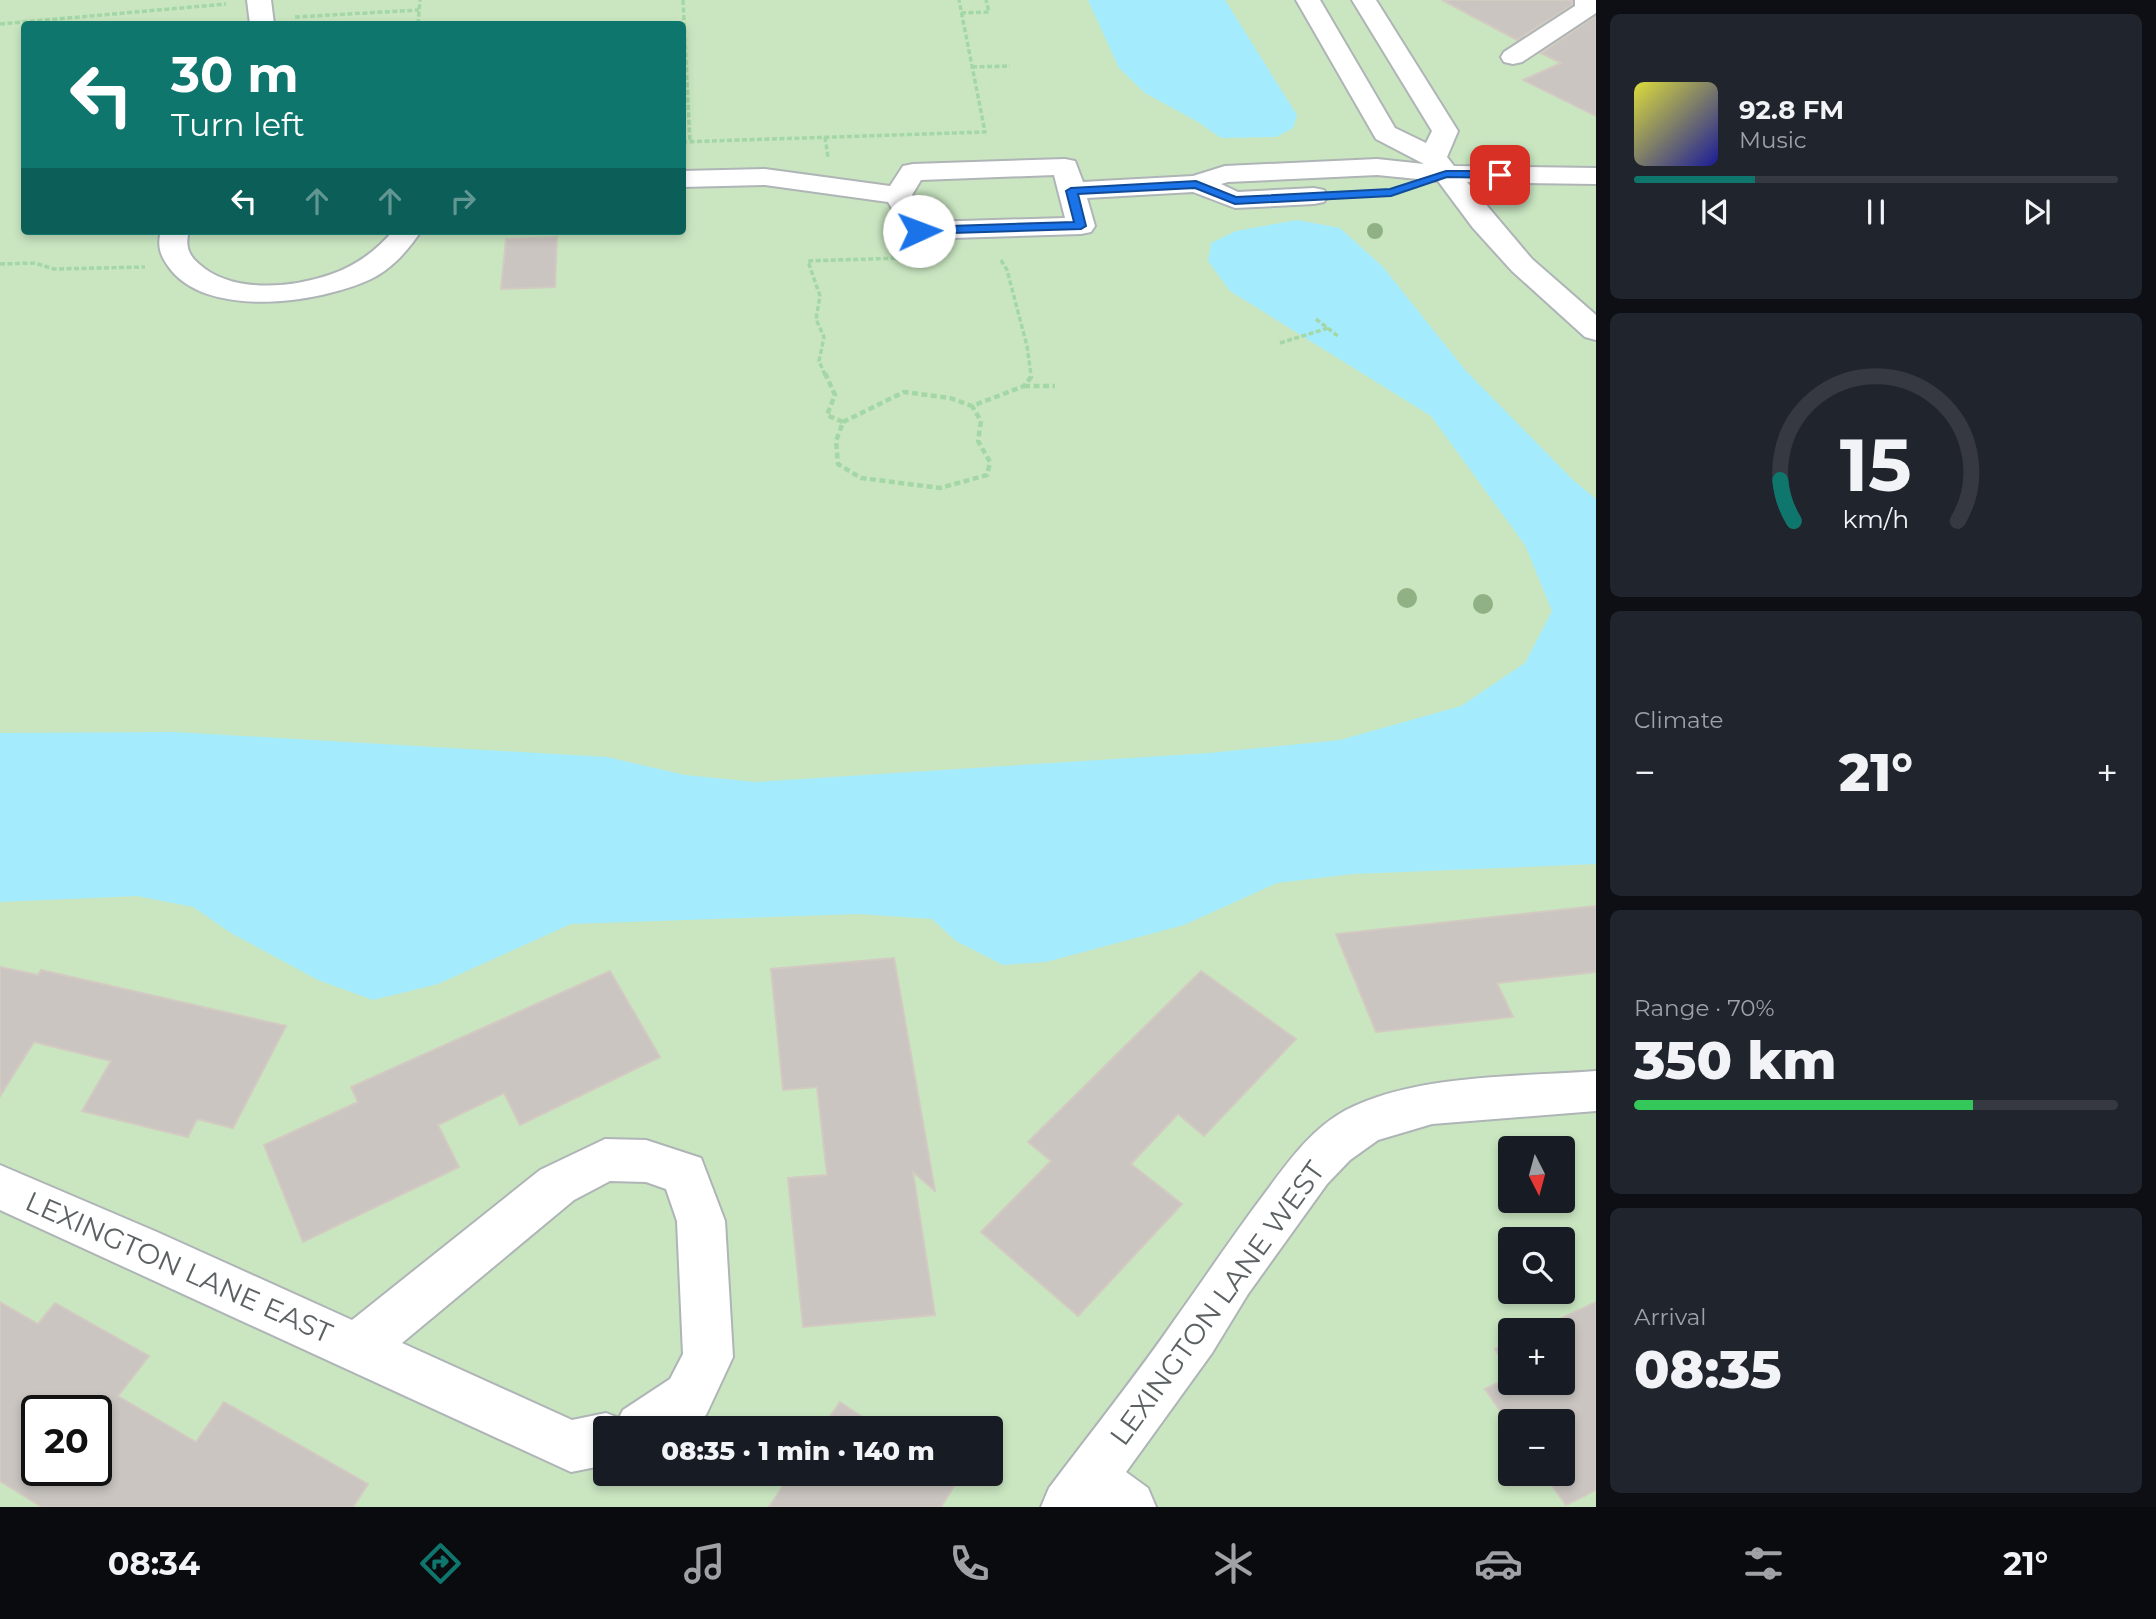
<!DOCTYPE html>
<html lang="en">
<head>
<meta charset="utf-8">
<style>
  :root { --surface:#171b24; --page:#20242c; --text:#f1f3f6; --muted:#9ea1a6; --line:#363941; --accent:#0f766e }
  body { margin:0; font-family:Montserrat,sans-serif; background:var(--page); color:var(--text); height:100vh; display:flex; flex-direction:column; font-size:26px; white-space:nowrap }
  * { box-sizing:border-box; margin:0 }
  p { font-size:23px; color:var(--muted) }
  .icon { flex:none; width:38px; height:38px; fill:none; stroke:currentColor; stroke-width:2; stroke-linecap:round; stroke-linejoin:round }
  .map { position:relative; flex:1; overflow:hidden }
  .details { display:flex; flex-direction:column; gap:14px; padding:14px; background:#0d0f14; width:560px }
  .details>* { flex:none }
  .banner { position:absolute; left:21px; top:21px; width:665px; height:214px; border-radius:7px; box-shadow:0 4px 10px #0003; background:#0f766e; color:#fff; overflow:hidden }
  .needle { width:46px; rotate:174deg }
  .buttons { position:absolute; left:1498px; top:1136px; display:grid; gap:14px }
  .buttons a { display:grid; place-items:center; width:77px; height:77px; border-radius:7px; background:var(--surface); box-shadow:0 4px 10px #0003; font-size:35px }
  .speed { position:absolute; left:21px; top:1395px; display:flex; gap:14px; font-size:35px; font-weight:700; text-align:center }
  .speed>* { display:grid; place-content:center; width:91px; height:91px; border-radius:50%; background:var(--surface); box-shadow:0 4px 10px #0003; line-height:1 }
  .speed .limit { border:4px solid #111; border-radius:10px; background:#fff; color:#111 }
  .pin { position:absolute; display:grid; place-items:center; width:60px; height:60px; color:#fff; margin:-30px; border-radius:14px; box-shadow:0 4px 10px #0006 }
  .me { position:absolute; width:77px; margin:-38px; rotate:88deg; stroke-linejoin:round; filter:drop-shadow(0 0 5px #0008) }
  .turn { display:flex; align-items:center; gap:24px; height:147px; padding:0 35px; font-size:32px }
  .turn .icon { width:91px; height:91px; stroke-width:2.5 }
  .turn b { display:block; font-size:49px; line-height:60px }
  .lanes { display:flex; align-items:center; height:66px; padding:0 35px; background:#0003; justify-content:center; gap:35px; direction:ltr }
  .lanes .off { opacity:.35 }
  .big { font-size:52px; font-weight:800; line-height:1.1 }
  .details .card { flex:1; display:flex; flex-direction:column; justify-content:center; gap:10px; min-width:0; padding:0 24px; border-radius:10px; background:var(--page) }
  .details .dial { align-items:center; gap:0 }
  .dial svg { height:182px; overflow:visible; fill:none; stroke:var(--line); stroke-width:7; stroke-linecap:round; text-anchor:middle }
  .dial text { fill:var(--text); stroke:none }
  .song { display:flex; align-items:center; gap:21px }
  .cover { width:84px; height:84px; border-radius:10px; background:linear-gradient(135deg,hsl(60 70% 55%),hsl(240 70% 35%)) }
  .played { height:7px; border-radius:4px; background:linear-gradient(90deg,var(--accent) 25%,var(--line) 25%) }
  .keys { display:flex; justify-content:space-around; direction:ltr }
  .heat { display:flex; justify-content:space-between; align-items:center; font-size:38px; direction:ltr }
  .charge { height:10px; border-radius:5px; background:linear-gradient(90deg,#34c759 70%,var(--line) 0) }
  .trip { position:absolute; left:593px; top:1416px; width:410px; height:70px; border-radius:7px; background:var(--surface); box-shadow:0 4px 10px #0003; font-weight:800; line-height:70px; text-align:center }
  .menu { display:flex; height:112px; justify-content:space-around; align-items:center; background:#090b0e; color:var(--muted) }
  .menu .icon { width:49px; height:49px }
  .menu .selected { color:var(--accent) }
  .menu b { font-size:32px; color:var(--text) }
  main { display:flex; flex:1; min-height:0 }
  .map>svg:first-child { display:block }
</style>
</head>
<body>
<main>
<div class="map">
<svg width="1596" height="1507" viewBox="0 0 1596 1507">
  <rect width="100%" height="100%" fill="#eeeae4"/>
  <path fill="#c9e6c1" fill-rule="evenodd" d="M0,0H1596V1507H0ZM24,24H682V231H24ZM1510,1148H1563V1200H1510ZM1510,1239H1563V1292H1510ZM1510,1330H1563V1382H1510ZM37,1410H96V1470H37ZM1510,1421H1563V1474H1510ZM606,1428H990V1474H606Z"/>
  <g fill="#a4ebfe">
    <path d="M1088,0H1225L1297,115L1293,128L1276,137L1221,138L1198,122L1145,93L1119,68Z"/>
    <path d="M1297,220L1340,228L1383,267L1466,371L1574,481L1596,499V864L1353,874L1277,883L1184,925L1046,962L1003,965L956,941L932,919L859,914L571,924L438,984L373,1000L318,980L231,933L193,907L137,896L0,902V733L174,732L607,757L685,775L756,782L1209,753L1340,740L1461,706L1525,663L1552,611L1525,545L1431,416L1230,291L1208,261L1211,243L1236,231Z"/>
  </g>
  <g fill="#cac5c1" stroke="#d3cac2" stroke-width="2" fill-rule="evenodd">
    <path d="M1442,0H1572V5L1517,40Z"/>
    <path d="M1596,16V116L1523,80L1561,63L1541,53Z"/>
    <path d="M557,237L555,287L501,289L506,239Z"/>
    <path d="M1596,906V972L1497,983L1513,1017L1376,1032L1336,934Z"/>
    <path d="M894,958L935,1191L913,1172L935,1315L803,1327L788,1178L827,1175L817,1087L783,1090L771,969Z"/>
    <path d="M0,967L38,975L41,970L286,1026L233,1128L197,1119L188,1137L82,1111L111,1061L34,1042L0,1096Z"/>
    <path d="M610,971L660,1057L520,1125L504,1093L438,1125L459,1167L303,1242L264,1145L358,1102L351,1087Z"/>
    <path d="M1201,971L1296,1039L1204,1136L1178,1114L1131,1164L1182,1204L1078,1316L981,1232L1051,1161L1028,1142Z"/>
    <path d="M0,1302L38,1324L55,1303L149,1356L118,1396L196,1442L224,1402L368,1484L353,1507H42L0,1481ZM37,1410H96V1470H37Z"/>
    <path d="M1596,1302V1490L1566,1505L1544,1474H1563V1421H1510V1425L1485,1389L1510,1377V1382H1563V1330H1536Z"/>
    <path d="M1510,1342V1371L1495,1349Z"/>
    <path d="M840,1402L879,1428H822Z"/>
    <path d="M791,1474H945L957,1481L941,1507H769Z"/>
  </g>
  <g fill="none" stroke-linecap="round" stroke-linejoin="round">
    <g stroke="#afb4b6" stroke-width="4">
      <g id="minor">
        <path d="M247,0H271L274,24H250Z"/>
        <path d="M1296,0H1320L1395,128L1426,143L1432,131L1352,0H1376L1458,131L1447,157L1454,166L1596,168V184L1467,182L1532,259L1596,315V340L1585,337L1512,271L1473,228L1438,181L1377,175L1228,182L1221,184L1238,192L1314,188L1324,190L1328,196L1324,202L1314,204L1235,208L1193,192L1087,198L1095,226L1091,232L1081,234L919,239L909,237L888,202L765,185L682,187V171L765,169L890,186L903,166L913,164L1065,159L1075,161L1083,182L1193,176L1225,166L1377,159L1424,164L1376,139ZM1054,175L1065,218L928,222L912,195L921,180Z"/>
        <path d="M1575,0H1596V13L1522,62L1513,64L1504,62L1501,57L1504,52L1575,6Z"/>
        <path d="M161,231H189C185,245 188,255 199,264C232,294 293,288 332,274C357,265 376,251 393,231H421C408,250 393,268 371,279C320,303 205,320 168,266C160,255 157,245 161,231Z"/>
        <path d="M1596,1071V1111L1432,1124L1378,1140L1350,1160L1327,1184L1248,1294L1212,1353L1126,1472L1148,1488L1156,1507H1041L1049,1488C1091,1432 1136,1376 1176,1318C1206,1276 1234,1234 1265,1193C1288,1162 1311,1129 1346,1110C1416,1074 1518,1077 1596,1071Z"/>
        <path d="M605,1139L646,1140L701,1158L725,1221L733,1357L706,1415L687,1428H606V1465L571,1472L0,1210V1165L157,1232L352,1320L540,1170ZM610,1181L646,1182L666,1189L677,1221L683,1354L670,1379L623,1410L619,1418L606,1413L572,1420L402,1343L574,1200Z"/>
      </g>
    </g>
    <g stroke="#a4d7a6" stroke-width="3.5" stroke-dasharray="5 2.5" stroke-linecap="butt">
      <path d="M683,0L690,142"/>
      <path d="M961,13L989,12L986,0"/>
      <path d="M295,17L419,10"/>
      <path d="M0,24L226,4"/>
      <path d="M418,24L420,0"/>
      <path d="M972,67L1010,66"/>
      <path d="M825,137L828,157"/>
      <path d="M682,142L985,132L959,0"/>
      <path d="M1001,260L1007,270L1027,346L1031,375"/>
      <path d="M0,264L35,263L54,269L145,267"/>
      <path d="M1316,319L1339,337"/>
      <path d="M1280,343L1328,328"/>
      <path d="M825,375L819,361L824,337L816,319L820,296L808,261L901,258"/>
    </g>
    <g stroke="#a4d7a6" stroke-width="4.5" stroke-dasharray="6 3.5" stroke-linecap="butt">
      <path d="M825,373L835,395L827,415L843,422L836,441L838,464L861,478L940,488L987,475L990,462L978,441L981,421L972,406"/>
      <path d="M1024,386H1055"/>
      <path d="M843,422L904,392L950,398L972,406L1024,386L1031,377L1030,373"/>
    </g>
    <use href="#minor" fill="#fff" fill-rule="evenodd"/>
  </g>
  <g fill="#90b184">
    <circle cx="1375" cy="231" r="8"/>
    <circle cx="1407" cy="598" r="10"/>
    <circle cx="1483" cy="604" r="10"/>
  </g>
  <path fill="#1a73e8" stroke="#114b97" stroke-width="2" d="M1446,171H1500L1506,175L1500,178L1447,177L1391,196L1235,204L1195,188L1078,194L1086,226L1081,229L919,234L913,231L919,227L1074,222L1066,191L1071,188L1196,181L1236,197L1390,189Z"/>
  <g text-anchor="middle" dominant-baseline="central" stroke-width="5" stroke-linejoin="round" paint-order="stroke">
    <g font-size="28" fill="#5c6264" stroke="#fff">
      <text transform="translate(179 1267) rotate(24)">LEXINGTON LANE EAST</text>
      <text transform="translate(1217 1303) rotate(-54)">LEXINGTON LANE WEST</text>
    </g>
  </g>
</svg>
<div class="buttons">
<a><svg class="needle" viewBox="-14 -14 28 28"><path d="M0-13l5 13h-10z" fill="#e53935"/><path d="M0 13l5-13h-10z" fill="#9ea1a6"/></svg></a>
<a><svg class="icon" aria-label="search" viewBox="0 0 24 24"><circle cx="10" cy="10" r="6"/><path d="M15 15l6 6"/></svg></a>
<a>+</a>
<a>−</a>
</div>
<div class="speed"><div class="limit">20</div></div>
<div class="pin" style="left:1500px;top:175px;background:#d93025"><svg class="icon" aria-label="arrive" viewBox="0 0 24 24"><path d="M6 21V4h12l-3 4 3 4H6"/></svg></div>
<svg class="me" style="left:919px;top:231px" viewBox="-20 -20 40 40"><circle r="19" fill="#fff"/><path d="M0-13L10 11 0 6-10 11z" fill="#1a73e8"/></svg>
<div class="trip">08:35 · 1 min · 140 m</div>
<div class="banner">
<div class="turn"><svg class="icon" aria-label="left" viewBox="0 0 24 24"><path d="M17 20v-9H6M10 6l-5 5 5 5"/></svg><div><b>30 m</b>Turn left</div></div>
<div class="lanes"><svg class="icon" aria-label="left" viewBox="0 0 24 24"><path d="M17 20v-9H6M10 6l-5 5 5 5"/></svg><svg class="icon off" aria-label="ahead" viewBox="0 0 24 24"><path d="M12 20V5M6 11l6-6 6 6"/></svg><svg class="icon off" aria-label="ahead" viewBox="0 0 24 24"><path d="M12 20V5M6 11l6-6 6 6"/></svg><svg class="icon off" aria-label="right" viewBox="0 0 24 24"><path d="M7 20v-9h11M14 6l5 5-5 5"/></svg></div>
</div>
</div>
<section class="details">
<div class="card">
<div class="song"><i class="cover"></i><div><b>92.8 FM</b><p>Music</p></div></div>
<div class="played"></div>
<div class="keys"><svg class="icon" aria-label="previous" viewBox="0 0 24 24"><path d="M18 5L8 12l10 7zM5 5v14"/></svg><svg class="icon" aria-label="pause" viewBox="0 0 24 24"><path d="M8 5v14M16 5v14"/></svg><svg class="icon" aria-label="next" viewBox="0 0 24 24"><path d="M6 5l10 7-10 7zM19 5v14"/></svg></div>
</div>
<div class="card dial"><svg viewBox="0 0 100 80">
<path d="M14 69A42 42 0 1 1 86 69"/>
<path d="M14 69A42 42 0 0 1 8 51" stroke="#0f766e"/>
<text x="50" y="56" font-size="32" font-weight="700">15</text>
<text x="50" y="72" font-size="11">km/h</text>
</svg></div>
<div class="card"><p>Climate</p>
<div class="heat"><a>−</a><b class="big">21°</b><a>+</a></div>
</div>
<div class="card"><p>Range · 70%</p><b class="big">350 km</b><div class="charge"></div></div>
<div class="card"><p>Arrival</p><b class="big">08:35</b></div>
</section>
</main>
<nav class="menu">
<b>08:34</b>
<svg class="icon selected" aria-label="directions" viewBox="0 0 24 24"><path d="M12 3l9 9-9 9-9-9zM9 14v-3h6M13 9l2 2-2 2"/></svg>
<svg class="icon" aria-label="music" viewBox="0 0 24 24"><path d="M9 18V5l10-2v13"/><circle cx="6" cy="18" r="3"/><circle cx="16" cy="16" r="3"/></svg>
<svg class="icon" aria-label="phone" viewBox="0 0 24 24"><path d="M5 4h4l2 5-3 2q2 4 5 5l2-3 5 2v4C11 20 4 13 5 4z"/></svg>
<svg class="icon" aria-label="climate" viewBox="0 0 24 24"><path d="M12 3v18M4 7l16 10M4 17L20 7"/></svg>
<svg class="icon" aria-label="car" viewBox="0 0 24 24"><path d="M5 17H2v-5l4-1 3-4h7l3 4 3 1v5h-3M9 17h6M6 11h13"/><circle cx="7" cy="17" r="2"/><circle cx="17" cy="17" r="2"/></svg>
<svg class="icon" aria-label="filters" viewBox="0 0 24 24"><path d="M4 7h16M4 17h16"/><circle cx="9" cy="7" r="2"/><circle cx="15" cy="17" r="2"/></svg>
<b>21°</b>
</nav>
</body>
</html>
